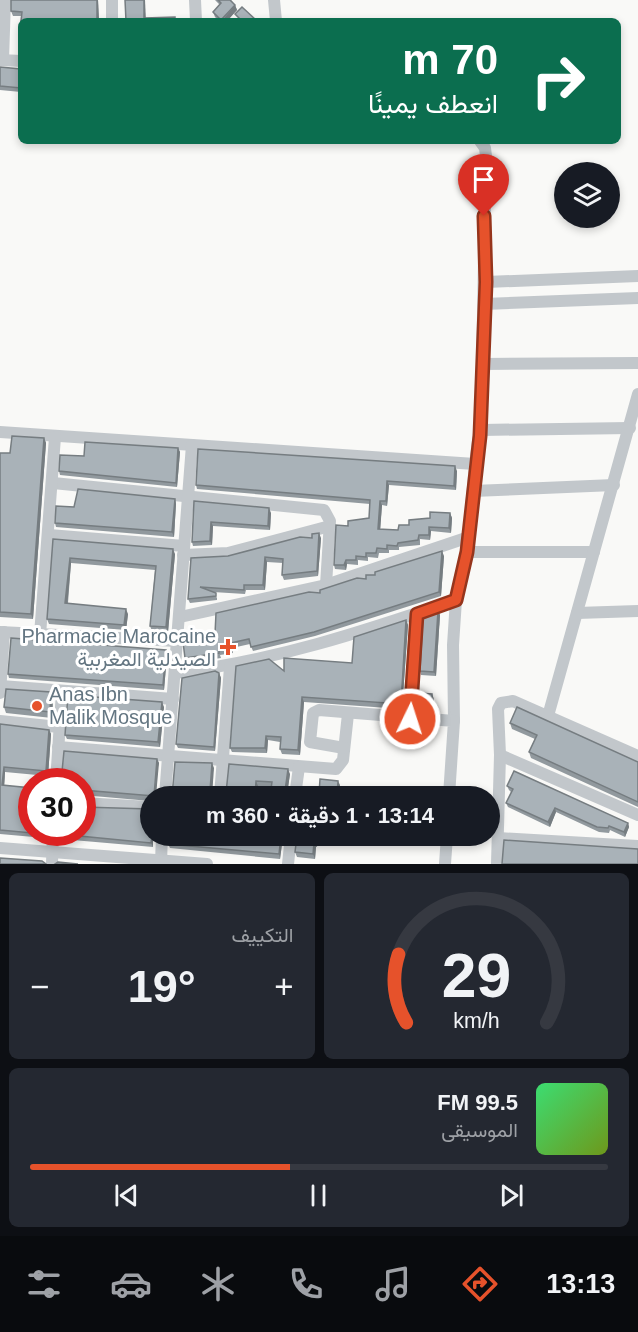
<!DOCTYPE html>
<html lang="ar">
<head>
<meta charset="utf-8">
<style>
  :root { --surface:#171b24; --page:#242831; --text:#f1f3f6; --muted:#9ea1a6; --line:#363941; --accent:#e6522b }
  body { margin:0; font-family:Helvetica,Vazirmatn,sans-serif; background:var(--page); color:var(--text); direction:rtl; height:100vh; display:flex; flex-direction:column; font-size:22px; white-space:nowrap }
  * { box-sizing:border-box; margin:0 }
  p { font-size:20px; color:var(--muted) }
  .icon { flex:none; width:33px; height:33px; fill:none; stroke:currentColor; stroke-width:2; stroke-linecap:round; stroke-linejoin:round }
  .map { position:relative; height:864px; overflow:hidden; direction:ltr }
  .sheet { display:flex; flex-direction:column; gap:9px; padding:9px; background:#0d0f14; flex:1 }
  .sheet>* { flex:none }
  .top-card { position:absolute; left:18px; top:18px; width:603px; height:126px; border-radius:9px; box-shadow:0 3px 9px #0003; direction:rtl; background:#0b6e4f; color:#fff; overflow:hidden }
  .fabs { position:absolute; left:554px; top:162px; display:grid; gap:12px }
  .fabs a { display:grid; place-items:center; width:66px; height:66px; border-radius:50%; background:var(--surface); box-shadow:0 3px 9px #0003; font-size:30px }
  .speed { position:absolute; left:18px; top:768px; display:flex; gap:12px; font-size:30px; font-weight:700; text-align:center }
  .speed>* { display:grid; place-content:center; width:78px; height:78px; border-radius:50%; background:var(--surface); box-shadow:0 3px 9px #0003; line-height:1 }
  .speed .limit { border:9px solid #d22; background:#fff; color:#111 }
  .pin { position:absolute; display:grid; place-items:center; width:51px; height:51px; color:#fff; margin:-62px -26px; border-radius:50% 50% 50% 0; rotate:-45deg; box-shadow:0 0 6px #0007 }
  .pin .icon { rotate:45deg }
  .me { position:absolute; width:66px; margin:-33px; rotate:4deg; stroke-linejoin:round; filter:drop-shadow(0 0 4px #0008) }
  .turn { display:flex; align-items:center; gap:21px; height:126px; padding:0 24px; font-size:27px }
  .turn .icon { width:78px; height:78px; stroke-width:2.5 }
  .turn b { display:block; font-size:42px; line-height:51px }
  .big { font-size:45px; font-weight:600; line-height:1.1 }
  .sheet .widget { flex:1; display:flex; flex-direction:column; justify-content:center; gap:9px; min-width:0; padding:0 21px; border-radius:9px; background:var(--page) }
  .sheet .dial { align-items:center; gap:0 }
  .dial svg { height:156px; overflow:visible; fill:none; stroke:var(--line); stroke-width:7; stroke-linecap:round; text-anchor:middle }
  .dial text { fill:var(--text); stroke:none }
  .song { display:flex; align-items:center; gap:18px }
  .cover { width:72px; height:72px; border-radius:9px; background:linear-gradient(135deg,hsl(140 70% 55%),hsl(80 70% 35%)) }
  .played { height:6px; border-radius:3px; background:linear-gradient(90deg,var(--accent) 45%,var(--line) 45%) }
  .keys { display:flex; justify-content:space-around; direction:ltr }
  .heat { display:flex; justify-content:space-between; align-items:center; font-size:33px; direction:ltr }
  .sheet .tiles { flex:1; display:grid; gap:9px; grid-template-columns:1fr 1fr }
  .widget:last-child { grid-column:span 2 }
  .trip { position:absolute; left:140px; top:786px; width:360px; height:60px; border-radius:30px; background:var(--surface); box-shadow:0 3px 9px #0003; font-weight:600; line-height:60px; text-align:center; direction:rtl }
  .tab-bar { display:flex; height:96px; justify-content:space-around; align-items:center; background:#090b0e; color:var(--muted) }
  .tab-bar .icon { width:42px; height:42px }
  .tab-bar .on { color:var(--accent) }
  .tab-bar b { font-size:27px; color:var(--text) }
  .map>svg:first-child { display:block }
</style>
</head>
<body>
<div class="map">
<svg width="638" height="864" viewBox="0 0 638 864">
  <rect width="100%" height="100%" fill="#f9f9f7"/>
  <g fill="none" stroke-linecap="round" stroke-linejoin="round">
    <g stroke="#c2c7cb" stroke-width="12">
      <path d="M112,0V21"/>
      <path d="M195,0L196,21"/>
      <path d="M274,0L276,21"/>
      <path d="M0,60L21,61"/>
      <path d="M3,60L5,0"/>
      <path d="M486,282L638,276"/>
      <path d="M484,304L638,298"/>
      <path d="M482,364L638,363"/>
      <path d="M481,430L630,428"/>
      <path d="M0,432L475,464L467,552L456,600L453,645L454,721"/>
      <path d="M475,464L481,418L486,156L485,148L480,141"/>
      <path d="M53,483L324,510L330,521L326,585"/>
      <path d="M473,491L614,485"/>
      <path d="M49,535L184,546"/>
      <path d="M467,552H594"/>
      <path d="M183,555L228,553L330,526"/>
      <path d="M577,613L638,611"/>
      <path d="M180,617L326,585L469,537"/>
      <path d="M0,632L177,641"/>
      <path d="M40,635L55,437"/>
      <path d="M175,673C274,661 362,632 456,600"/>
      <path d="M1,686L173,699"/>
      <path d="M0,693L4,632"/>
      <path d="M548,716L638,394"/>
      <path d="M410,719L417,614"/>
      <path d="M0,721L59,727"/>
      <path d="M58,747L336,769L343,760L348,714"/>
      <path d="M344,748L310,742L313,713L319,710L454,721L449,796"/>
      <path d="M500,755L638,815"/>
      <path d="M56,782L62,692"/>
      <path d="M165,796L192,445"/>
      <path d="M220,796L230,667"/>
      <path d="M295,796L299,767"/>
      <path d="M82,803L150,807"/>
      <path d="M498,838L638,846"/>
      <path d="M0,848L207,864"/>
      <path d="M161,861L162,836"/>
      <path d="M52,864L53,832"/>
      <path d="M288,864L291,836"/>
      <path d="M445,864L447,836"/>
      <path d="M497,864L500,755L498,709L501,703L513,701L638,756"/>
    </g>
  </g>
  <g fill="#91999e">
    <path d="M11,0H98L99,21H21V46L19,41L21,16H13L11,11Z"/>
    <path d="M215,0H231L235,5L237,10L227,21H219L215,17L213,12L220,5Z"/>
    <path d="M0,67L21,69V92L0,90Z"/>
    <path d="M44,438L46,443L33,619L0,617V453H10Z"/>
    <path d="M178,448L180,452L177,487L60,475L59,471L84,456Z"/>
    <path d="M457,471L456,490L389,485L387,506L382,505L380,529L398,530L430,518L450,513L452,518L451,533L431,531L430,540L420,539V545L399,547V550H389V553H379L378,558L368,557V561L358,560V565L347,564L346,570L335,569L334,565L348,526L369,518L370,504L197,489L196,485Z"/>
    <path d="M175,499L176,504L174,537L56,527L55,523L74,507Z"/>
    <path d="M194,501L271,513L270,530L213,526L212,545L193,546L192,542Z"/>
    <path d="M312,538H321L318,576L284,580L282,575L283,563L267,562L265,590H246L245,594L213,592L217,598V600L190,603L188,599L228,556Z"/>
    <path d="M53,539L175,554L168,632L152,631L150,626L155,570L71,563L68,603L128,614L126,630L49,624L47,619Z"/>
    <path d="M444,556L441,596L315,636L253,651L250,644L232,648L233,653L220,655L221,658L187,663L185,658L215,634L320,593L366,579L375,575Z"/>
    <path d="M438,611L440,615L436,676L421,675L420,671Z"/>
    <path d="M406,620L408,625L402,709L304,702L300,755L282,754L280,749V742L268,740L267,753L232,752L230,748L284,671L352,663Z"/>
    <path d="M167,655L164,690L9,678L8,674Z"/>
    <path d="M219,673L221,678L215,751L178,748L176,744Z"/>
    <path d="M51,692L53,698L52,718L6,713L4,707Z"/>
    <path d="M434,699L433,710L419,709L417,705Z"/>
    <path d="M164,707L160,747L67,739L65,735Z"/>
    <path d="M510,723L638,762V807L531,758L529,752L535,739L512,729Z"/>
    <path d="M0,724L49,730L51,734L48,776L5,772L4,786L32,832H46L45,838L0,834Z"/>
    <path d="M157,759L159,763L150,796V801L82,795V782Z"/>
    <path d="M229,764L290,774L287,793L271,787L258,786L226,793Z"/>
    <path d="M507,786L628,823L629,827L625,837L610,830L609,833L599,832L556,812L550,827L508,807L506,803L511,792L509,790Z"/>
    <path d="M150,809L153,847L61,839L59,834Z"/>
    <path d="M283,836L280,859L170,848L168,844Z"/>
    <path d="M297,836H335L334,845L321,843L316,847L315,859L297,857L295,852Z"/>
  </g>
  <g fill="#767d81">
    <path d="M97,0H98L99,21H97Z"/>
    <path d="M144,0H145L146,21L144,18Z"/>
    <path d="M235,5L237,10L227,21H222Z"/>
    <path d="M44,438L46,443L33,619L31,614Z"/>
    <path d="M178,448L180,452L177,487L176,483Z"/>
    <path d="M455,466L457,471L456,490L454,486Z"/>
    <path d="M387,481L389,485L387,506L386,501Z"/>
    <path d="M175,499L176,504L174,537L172,532Z"/>
    <path d="M380,501L382,505L380,533L378,529Z"/>
    <path d="M269,508L271,513L270,530L268,526Z"/>
    <path d="M450,513L452,518L451,533L449,528Z"/>
    <path d="M211,522L213,526L212,545L210,541Z"/>
    <path d="M429,527L431,531L430,540L429,535Z"/>
    <path d="M319,533L321,538L318,576L317,571Z"/>
    <path d="M173,549L175,554L168,632L166,627Z"/>
    <path d="M442,551L444,556L441,596L439,592Z"/>
    <path d="M265,557L267,562L265,590L263,585Z"/>
    <path d="M70,558L71,563L67,608L65,603Z"/>
    <path d="M346,560L347,564L346,570L344,565Z"/>
    <path d="M126,609L128,614L126,630L124,625Z"/>
    <path d="M438,611L440,615L436,676L434,672Z"/>
    <path d="M406,620L408,625L402,709L401,704Z"/>
    <path d="M166,650L167,655L164,690L163,685Z"/>
    <path d="M219,673L221,678L215,751L214,747Z"/>
    <path d="M51,692L53,698L52,718L50,712Z"/>
    <path d="M432,694L434,699L433,710L432,706Z"/>
    <path d="M302,697L304,702L300,755L298,750Z"/>
    <path d="M162,702L164,707L160,747L158,742Z"/>
    <path d="M49,730L51,734L48,776L46,771Z"/>
    <path d="M266,736L268,740L267,753L265,748Z"/>
    <path d="M157,759L159,763L156,796H154Z"/>
    <path d="M212,763L214,768L212,796L210,791Z"/>
    <path d="M4,767L5,772L4,790L2,785Z"/>
    <path d="M288,769L290,774L287,795L285,791Z"/>
    <path d="M256,781L258,786L257,796H255Z"/>
    <path d="M338,781L340,785L339,796H337Z"/>
    <path d="M555,808L556,812L550,827L548,822Z"/>
    <path d="M628,823L629,827L625,837L624,832Z"/>
    <path d="M152,836H153V847L151,843Z"/>
    <path d="M281,836H283L280,859L279,854Z"/>
    <path d="M333,836H335L334,845L333,840Z"/>
    <path d="M319,839L321,843L316,847L315,859L313,854L314,843Z"/>
  </g>
  <g fill="#a9b2b8" stroke="#767d81" stroke-width="1.5">
    <path d="M11,0H97V21H21V41H19L22,12L11,11Z"/>
    <path d="M125,0H144V18L175,17V21H126Z"/>
    <path d="M218,0H230L235,5L221,20L213,12L221,3Z"/>
    <path d="M242,7L256,20V21H242L235,14Z"/>
    <path d="M0,67L21,69V88L0,86Z"/>
    <path d="M12,436L44,438L31,614L0,612V453H10Z"/>
    <path d="M85,442L178,448L176,483L59,471L60,455L84,456Z"/>
    <path d="M198,449L455,466L454,486L387,481L386,501H380L378,529L398,530L399,525H409V520L430,518V512L450,513L449,528L429,527V535H419L418,540L398,543L397,546L387,545V549L377,548L376,553H366V557L356,556V560H346L344,565H334L336,525L348,526V521L369,518L370,500L196,485Z"/>
    <path d="M78,489L175,499L172,532L55,523L56,506L74,507Z"/>
    <path d="M194,501L269,508L268,526L211,522L210,541L192,542Z"/>
    <path d="M319,533L317,571L282,575L283,559L265,557L263,585H244V590L200,587L216,593V596L188,599L191,558L228,556L300,537L312,538V534Z"/>
    <path d="M53,539L173,549L166,627L150,626L156,566L70,558L65,603L126,609L124,625L47,619Z"/>
    <path d="M442,551L439,592L314,632L251,647L249,639L230,643L231,648L219,650V653L185,658L183,642L215,634L216,613L309,592L320,593V590L357,578L366,579V575H375V572Z"/>
    <path d="M435,611H438L434,672L420,671L423,615Z"/>
    <path d="M406,620L401,704L302,697L298,750L280,749L281,737L266,736L265,748H230L236,666L269,659L284,671V658L352,663L354,637Z"/>
    <path d="M11,638L166,650L163,685L8,674Z"/>
    <path d="M215,671L219,673L214,747L176,744L182,678Z"/>
    <path d="M6,689L51,692L50,712L4,707Z"/>
    <path d="M418,693L432,694V706L417,705Z"/>
    <path d="M68,695L162,702L158,742L65,735Z"/>
    <path d="M517,707L638,762V802L529,752L537,735L510,723Z"/>
    <path d="M0,724L49,730L46,771L4,767L2,785L32,788V832H43V834L0,830Z"/>
    <path d="M64,751L157,759L154,796L82,790V782H61Z"/>
    <path d="M175,762L212,763L210,791L215,796H172Z"/>
    <path d="M229,764L288,769L285,791L289,796H270L272,782L256,781L255,796H224L226,793Z"/>
    <path d="M514,771L628,823L624,832L609,826L608,828L597,827L555,808L548,822L506,803L513,789L507,786Z"/>
    <path d="M320,779L338,781L337,796H299L302,792L319,794Z"/>
    <path d="M82,807L150,809V836H152L151,843L59,834V832H82Z"/>
    <path d="M169,836H281L279,854L168,844Z"/>
    <path d="M297,836H333V840L319,839L314,843L313,854L295,852Z"/>
    <path d="M504,840L638,849V864H502Z"/>
    <path d="M0,858L42,861L46,864H0Z"/>
    <path d="M58,862L78,864H55Z"/>
  </g>
  <g fill="none" stroke-linecap="round" stroke-linejoin="round">
    <g stroke="#96351c" stroke-width="15">
      <path id="route" d="M410,719L417,614L456,600L467,552L480,436L486,282L484,216"/>
    </g>
    <use href="#route" stroke="#e6522b" stroke-width="10"/>
  </g>
  <g fill="#e6522b" stroke="#fff" stroke-width="2">
    <path d="M225 638h6v6h6v6h-6v6h-6v-6h-6v-6h6z"/>
    <circle cx="37" cy="706" r="6"/>
  </g>
  <g text-anchor="middle" dominant-baseline="central" stroke-width="6" stroke-linejoin="round" paint-order="stroke">
    <g font-size="20" fill="#647682" stroke="#fff" text-anchor="end">
      <text x="216" y="636">Pharmacie Marocaine<tspan x="216" dy="23">الصيدلية المغربية</tspan></text>
      <text x="49" y="694" text-anchor="start">Anas Ibn<tspan x="49" dy="23">Malik Mosque</tspan></text>
    </g>
  </g>
</svg>
<div class="fabs">
<a><svg class="icon" aria-label="layers" viewBox="0 0 24 24"><path d="M12 4l9 5-9 5-9-5zM3 14l9 5 9-5"/></svg></a>
</div>
<div class="speed"><div class="limit">30</div></div>
<div class="pin" style="left:484px;top:216px;background:#d93025"><svg class="icon" aria-label="arrive" viewBox="0 0 24 24"><path d="M6 21V4h12l-3 4 3 4H6"/></svg></div>
<svg class="me" style="left:410px;top:719px" viewBox="-20 -20 40 40"><circle r="17" fill="#e6522b" stroke="#fff" stroke-width="3"/><path d="M0-11L8 9 0 5-8 9z" fill="#fff"/></svg>
<div class="trip">13:14 · 1 دقيقة · 360 m</div>
<div class="top-card">
<div class="turn"><svg class="icon" aria-label="right" viewBox="0 0 24 24"><path d="M7 20v-9h11M14 6l5 5-5 5"/></svg><div><b>70 m</b>انعطف يمينًا</div></div>
</div>
</div>
<section class="sheet">
<div class="tiles">
<div class="widget dial"><svg viewBox="0 0 100 80">
<path d="M14 69A42 42 0 1 1 86 69"/>
<path d="M14 69A42 42 0 0 1 10 34" stroke="#e6522b"/>
<text x="50" y="56" font-size="32" font-weight="700">29</text>
<text x="50" y="72" font-size="11">km/h</text>
</svg></div>
<div class="widget"><p>التكييف</p>
<div class="heat"><a>−</a><b class="big">19°</b><a>+</a></div>
</div>
<div class="widget">
<div class="song"><i class="cover"></i><div><b>99.5 FM</b><p>الموسيقى</p></div></div>
<div class="played"></div>
<div class="keys"><svg class="icon" aria-label="previous" viewBox="0 0 24 24"><path d="M18 5L8 12l10 7zM5 5v14"/></svg><svg class="icon" aria-label="pause" viewBox="0 0 24 24"><path d="M8 5v14M16 5v14"/></svg><svg class="icon" aria-label="next" viewBox="0 0 24 24"><path d="M6 5l10 7-10 7zM19 5v14"/></svg></div>
</div>
</div>
</section>
<nav class="tab-bar">
<b>13:13</b>
<svg class="icon on" aria-label="directions" viewBox="0 0 24 24"><path d="M12 3l9 9-9 9-9-9zM9 14v-3h6M13 9l2 2-2 2"/></svg>
<svg class="icon" aria-label="music" viewBox="0 0 24 24"><path d="M9 18V5l10-2v13"/><circle cx="6" cy="18" r="3"/><circle cx="16" cy="16" r="3"/></svg>
<svg class="icon" aria-label="phone" viewBox="0 0 24 24"><path d="M5 4h4l2 5-3 2q2 4 5 5l2-3 5 2v4C11 20 4 13 5 4z"/></svg>
<svg class="icon" aria-label="climate" viewBox="0 0 24 24"><path d="M12 3v18M4 7l16 10M4 17L20 7"/></svg>
<svg class="icon" aria-label="car" viewBox="0 0 24 24"><path d="M5 17H2v-5l4-1 3-4h7l3 4 3 1v5h-3M9 17h6M6 11h13"/><circle cx="7" cy="17" r="2"/><circle cx="17" cy="17" r="2"/></svg>
<svg class="icon" aria-label="filters" viewBox="0 0 24 24"><path d="M4 7h16M4 17h16"/><circle cx="9" cy="7" r="2"/><circle cx="15" cy="17" r="2"/></svg>
</nav>
</body>
</html>
